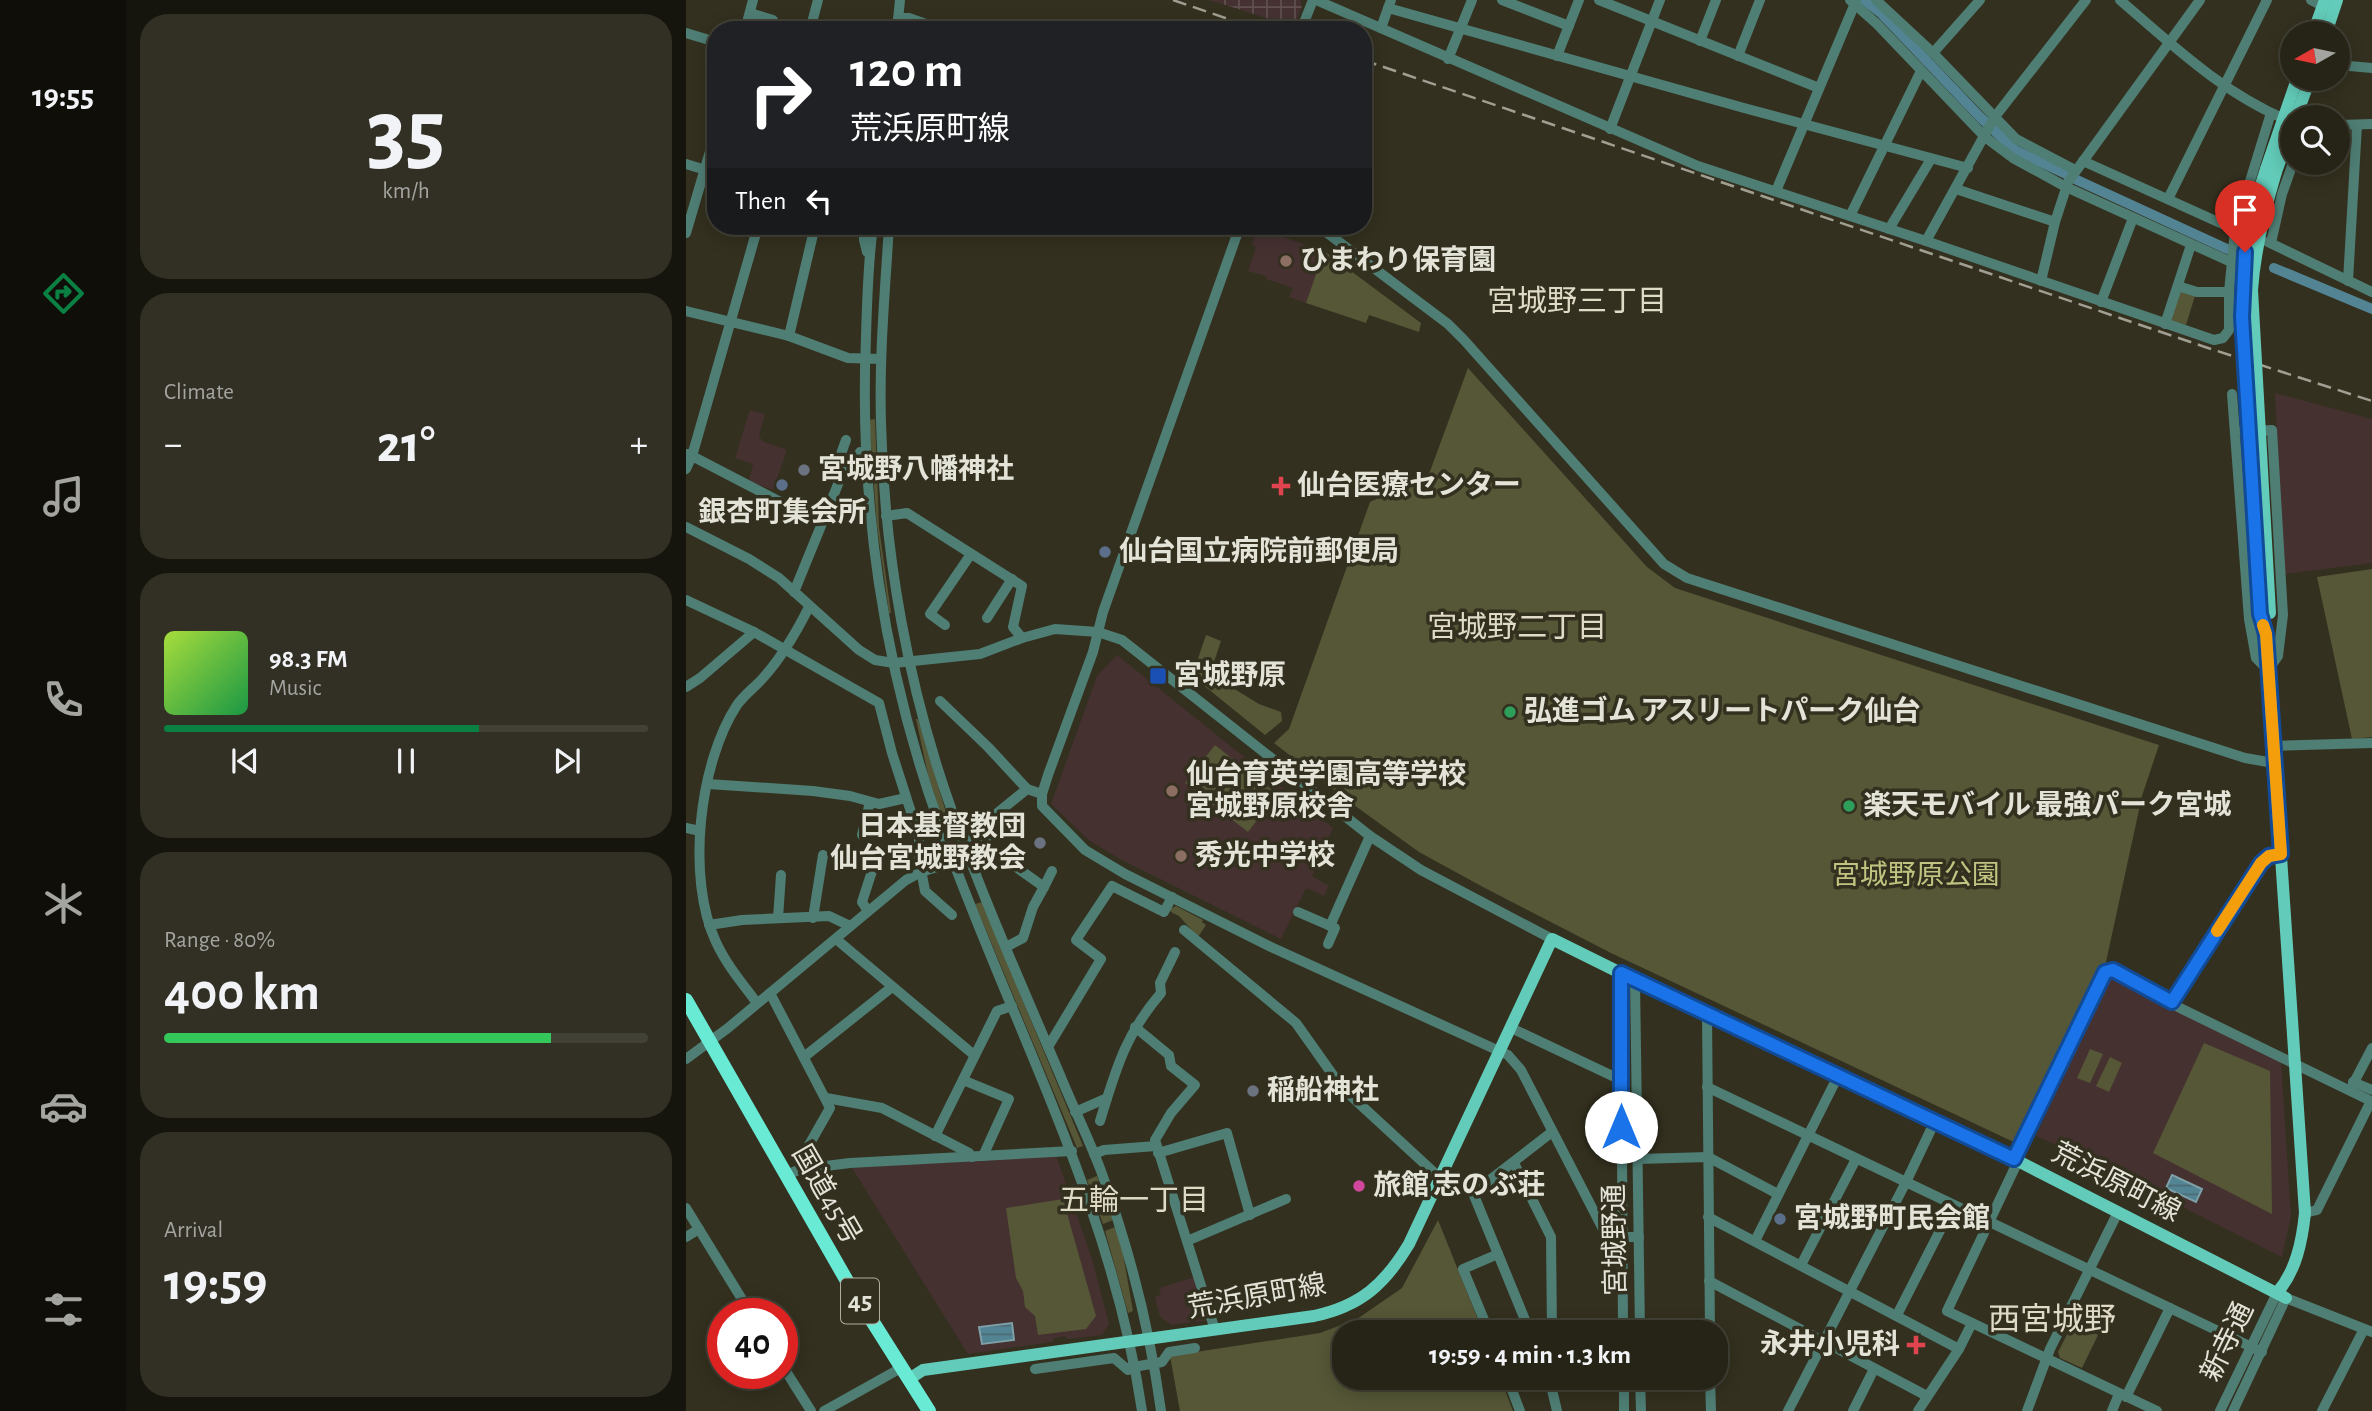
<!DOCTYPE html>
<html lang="en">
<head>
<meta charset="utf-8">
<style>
  :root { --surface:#262417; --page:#323024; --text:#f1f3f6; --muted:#a4a4a1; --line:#424136; --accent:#0b8043 }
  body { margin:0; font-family:"Alegreya Sans","Noto Sans JP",sans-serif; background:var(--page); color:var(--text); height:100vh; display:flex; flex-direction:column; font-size:26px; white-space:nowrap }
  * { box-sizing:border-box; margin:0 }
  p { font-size:23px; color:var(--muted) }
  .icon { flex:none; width:38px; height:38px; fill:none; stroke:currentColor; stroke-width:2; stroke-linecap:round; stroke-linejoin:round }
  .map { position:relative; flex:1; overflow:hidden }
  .sheet { display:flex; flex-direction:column; gap:14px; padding:14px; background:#15140d; width:560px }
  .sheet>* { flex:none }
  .top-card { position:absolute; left:21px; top:21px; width:665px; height:214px; border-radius:28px; box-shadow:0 4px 18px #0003,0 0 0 2px var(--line); background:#202124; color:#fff; overflow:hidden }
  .needle { width:46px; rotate:261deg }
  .controls { position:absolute; left:1594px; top:21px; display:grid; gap:14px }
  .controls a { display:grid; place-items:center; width:70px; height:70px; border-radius:50%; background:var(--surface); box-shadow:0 4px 18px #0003,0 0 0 2px var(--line); font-size:35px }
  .speed { position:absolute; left:21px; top:1298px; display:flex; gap:14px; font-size:35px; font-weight:700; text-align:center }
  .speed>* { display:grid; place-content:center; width:91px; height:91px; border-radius:50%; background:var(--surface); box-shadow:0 4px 18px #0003,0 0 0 2px var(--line); line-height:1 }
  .speed .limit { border:10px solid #d22; background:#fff; color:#111 }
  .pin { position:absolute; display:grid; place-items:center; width:60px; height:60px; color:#fff; margin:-72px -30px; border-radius:50% 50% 50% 0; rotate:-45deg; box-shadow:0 0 7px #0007 }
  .pin .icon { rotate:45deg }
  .me { position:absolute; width:77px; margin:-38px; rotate:0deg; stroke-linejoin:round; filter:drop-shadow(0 0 5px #0008) }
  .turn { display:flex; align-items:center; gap:24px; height:147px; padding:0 28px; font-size:32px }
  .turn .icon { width:91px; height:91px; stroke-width:2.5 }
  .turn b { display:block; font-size:49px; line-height:60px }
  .then { display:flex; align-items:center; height:66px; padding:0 28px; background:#0003; gap:14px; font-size:26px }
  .big { font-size:52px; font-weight:600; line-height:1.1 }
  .sheet .tile { flex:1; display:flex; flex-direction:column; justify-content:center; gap:10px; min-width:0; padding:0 24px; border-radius:28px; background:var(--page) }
  .sheet .dial { align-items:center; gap:0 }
  .dial b { font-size:91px; line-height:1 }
  .song { display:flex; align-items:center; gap:21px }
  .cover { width:84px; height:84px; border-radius:10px; background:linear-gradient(135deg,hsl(80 70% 55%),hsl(140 70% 35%)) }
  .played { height:7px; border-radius:4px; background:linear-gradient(90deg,var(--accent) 65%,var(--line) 65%) }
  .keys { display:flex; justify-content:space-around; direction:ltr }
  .heat { display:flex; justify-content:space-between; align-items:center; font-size:38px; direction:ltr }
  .charge { height:10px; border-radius:5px; background:linear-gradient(90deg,#34c759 80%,var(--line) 0) }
  .trip { position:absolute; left:646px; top:1320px; width:396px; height:70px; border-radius:28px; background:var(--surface); box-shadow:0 4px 18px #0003,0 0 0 2px var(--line); font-weight:600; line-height:70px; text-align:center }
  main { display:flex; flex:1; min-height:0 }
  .dock { display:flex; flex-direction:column; width:126px; justify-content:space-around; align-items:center; background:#0f0e09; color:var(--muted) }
  .dock .icon { width:49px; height:49px }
  .dock .selected { color:var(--accent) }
  .dock b { font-size:32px; color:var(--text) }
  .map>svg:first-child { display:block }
</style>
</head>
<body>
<main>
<nav class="dock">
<b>19:55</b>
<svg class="icon selected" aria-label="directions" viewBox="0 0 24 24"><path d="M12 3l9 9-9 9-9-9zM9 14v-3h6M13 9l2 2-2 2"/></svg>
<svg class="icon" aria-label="music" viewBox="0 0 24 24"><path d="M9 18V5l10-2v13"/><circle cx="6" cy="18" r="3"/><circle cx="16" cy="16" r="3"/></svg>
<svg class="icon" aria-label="phone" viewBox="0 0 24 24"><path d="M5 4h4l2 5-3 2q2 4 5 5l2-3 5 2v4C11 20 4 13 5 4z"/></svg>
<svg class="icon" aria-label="climate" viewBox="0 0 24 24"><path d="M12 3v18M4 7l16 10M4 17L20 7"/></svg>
<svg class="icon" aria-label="car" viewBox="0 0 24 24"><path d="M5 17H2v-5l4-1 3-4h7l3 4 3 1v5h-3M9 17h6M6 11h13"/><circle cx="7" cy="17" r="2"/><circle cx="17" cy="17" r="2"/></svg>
<svg class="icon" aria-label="filters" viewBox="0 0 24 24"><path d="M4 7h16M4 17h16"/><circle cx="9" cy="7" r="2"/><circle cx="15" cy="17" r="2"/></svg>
</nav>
<section class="sheet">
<div class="tile dial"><b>35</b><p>km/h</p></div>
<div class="tile"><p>Climate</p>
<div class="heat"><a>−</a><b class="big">21°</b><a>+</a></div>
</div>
<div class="tile">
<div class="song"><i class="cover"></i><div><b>98.3 FM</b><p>Music</p></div></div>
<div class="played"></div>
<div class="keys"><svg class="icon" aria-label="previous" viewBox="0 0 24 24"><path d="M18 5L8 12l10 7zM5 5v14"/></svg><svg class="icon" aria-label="pause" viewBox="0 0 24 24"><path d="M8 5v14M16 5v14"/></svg><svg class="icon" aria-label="next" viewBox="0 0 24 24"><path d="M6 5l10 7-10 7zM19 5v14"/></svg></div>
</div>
<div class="tile"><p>Range · 80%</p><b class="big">400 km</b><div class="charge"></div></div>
<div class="tile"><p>Arrival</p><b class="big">19:59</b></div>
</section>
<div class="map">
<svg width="1686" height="1411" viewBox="0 0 1686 1411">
  <defs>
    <pattern id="industrial-grid" width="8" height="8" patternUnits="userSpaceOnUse" patternTransform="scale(1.75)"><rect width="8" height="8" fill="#453132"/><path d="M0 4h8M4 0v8" fill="none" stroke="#604f4f"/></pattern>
    <pattern id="water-rules" width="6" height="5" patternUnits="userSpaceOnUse" patternTransform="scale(1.75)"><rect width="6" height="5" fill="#528494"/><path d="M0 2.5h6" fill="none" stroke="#4c6a73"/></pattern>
  </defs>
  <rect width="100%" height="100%" fill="#33301f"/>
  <path fill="url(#industrial-grid)" d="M524,0H614L616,6L608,27Z"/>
  <g fill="#463131">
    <path d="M571,228L638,251L620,303L603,297L607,288L580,279V276L562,271L570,247L566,245Z"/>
    <path d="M1589,393L1686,419V563L1598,574Z"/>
    <path d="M64,410L79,414L73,435L76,441L101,450L87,490L63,481L67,464L49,458Z"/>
    <path d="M431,655L647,828L626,876L643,886L638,896L620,888L595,939L434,859L404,841L365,804L411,676Z"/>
    <path d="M1427,979L1595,1062L1605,1216L1596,1257L1401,1159L1350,1136L1423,980Z"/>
    <path d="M370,1155L406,1259L423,1324L416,1335L382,1339L379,1336L369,1338L366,1342L282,1354L166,1168Z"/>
    <path d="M509,1277L523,1320L486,1325L474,1317L469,1297L475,1295L473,1288Z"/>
  </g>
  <g fill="#555737">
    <path d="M638,251L735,323L733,332L683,315L680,323L620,303Z"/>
    <path d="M1496,291L1509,296L1500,325L1486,321L1484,317L1493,292Z"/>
    <path d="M782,368L961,567L989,588L1473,745L1456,796L1420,962L1332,1144L925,953L797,887L733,852L661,800L588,743L603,729L684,502L743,474Z"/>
    <path d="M189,419L193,527L205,613H203L191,526L183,420Z"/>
    <path d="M1686,569V737L1666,739L1631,577Z"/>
    <path d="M520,635L535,641L524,674L573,704L595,712L596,721L579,735L506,676Z"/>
    <path d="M230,719H232L262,819L257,821L242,775Z"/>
    <path d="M529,745L591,794L562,832L499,783Z"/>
    <path d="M296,902L397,1146L391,1148L289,904Z"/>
    <path d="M490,906L517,920L516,922L520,925L512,937L493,916L485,912L484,909Z"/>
    <path d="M1518,1043L1584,1071L1586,1214L1467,1153Z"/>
    <path d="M1404,1049L1417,1054L1404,1083L1391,1078Z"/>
    <path d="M1424,1057L1436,1063L1423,1092L1410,1086Z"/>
    <path d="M411,1176L427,1220L417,1224L401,1180Z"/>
    <path d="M377,1199L410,1316L400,1329L352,1335L349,1316L339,1307L337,1291L330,1278L320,1208Z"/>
    <path d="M752,1220L797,1332H658V1377H814L827,1411H494L484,1356L634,1333L671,1319L716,1288Z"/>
    <path d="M429,1227L436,1248L447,1311L442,1313L419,1231Z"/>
    <path d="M1387,1323L1412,1335L1396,1368L1374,1358L1372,1352Z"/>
  </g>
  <g fill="url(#water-rules)" stroke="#7ea0a8" stroke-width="2">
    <path d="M1486,1175L1516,1189L1510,1202L1480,1188Z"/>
    <path d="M326,1323L328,1340L296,1344L293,1327Z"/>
  </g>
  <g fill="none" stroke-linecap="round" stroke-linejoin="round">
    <g stroke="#528494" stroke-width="10">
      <path d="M1178,0L1195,13L1294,117L1329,150L1382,175"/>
      <path d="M1391,180L1541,249"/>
      <path d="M1588,268L1686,309"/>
    </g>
    <g stroke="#4f7e74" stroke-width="10">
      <path d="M630,0L1012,166L1240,241L1528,340L1537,338L1543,330V292L1549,230L1585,113"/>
      <path d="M816,0L883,26"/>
      <path d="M913,0L1133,88"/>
      <path d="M1164,0L1191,24L1299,137L1327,158L1380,187L1545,262"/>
      <path d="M1190,0L1247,53L1330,139L1389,170"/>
      <path d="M1434,0C1487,46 1540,96 1606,122"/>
      <path d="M1625,0L1637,6"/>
      <path d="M702,8L1058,108L1282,168"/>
      <path d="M64,13L87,20"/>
      <path d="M212,18H223L257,30"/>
      <path d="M695,28L705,0"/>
      <path d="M59,30L67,0"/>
      <path d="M124,30L132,0"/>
      <path d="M211,30L214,0"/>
      <path d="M615,30L627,0"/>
      <path d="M0,33L30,42"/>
      <path d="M1014,41L1030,0"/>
      <path d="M1247,53L1294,0"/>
      <path d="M871,56L893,0"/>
      <path d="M1052,56L1074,0"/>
      <path d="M762,59L786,0"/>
      <path d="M1652,65L1686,68"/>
      <path d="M1652,125L1686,124"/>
      <path d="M924,129L974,0"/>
      <path d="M1397,161L1552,231"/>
      <path d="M0,164L30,173"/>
      <path d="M1270,189L1369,222"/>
      <path d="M1090,191L1170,1"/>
      <path d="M1482,199L1581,0"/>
      <path d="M1164,216L1235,71"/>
      <path d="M178,226V240L181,252"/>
      <path d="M187,226C182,263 181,299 180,337C173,501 197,667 253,823C323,1020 425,1201 456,1411"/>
      <path d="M203,226C199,292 193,357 195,423C198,554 222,688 266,811C298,901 337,988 374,1075C387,1107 403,1139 415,1171C443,1248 464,1330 475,1411"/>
      <path d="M554,226L417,612L407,652L362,775L356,794V806L399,850L439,874L585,947L822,1055L835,1070L918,1231L923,1237H953"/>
      <path d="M632,226L762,324L778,340L978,564L1001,578L1559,758L1588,763"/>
      <path d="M1203,229L1245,159"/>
      <path d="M0,233L30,131"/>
      <path d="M1240,241L1308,118L1400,0"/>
      <path d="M1582,242L1686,292"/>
      <path d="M1585,243L1596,194L1607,163"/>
      <path d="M1355,281L1369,222L1382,182L1514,0"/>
      <path d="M1662,281L1671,125"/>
      <path d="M1492,286L1511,292H1543"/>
      <path d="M1415,302L1447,218"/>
      <path d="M0,311L103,336L162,358L195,359"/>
      <path d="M1479,324L1505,245"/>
      <path d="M103,336L129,226"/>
      <path d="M1546,394L1563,619L1570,658L1582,670L1592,656L1597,615L1586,430L1550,432"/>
      <path d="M2,454L135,523"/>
      <path d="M0,469L6,456L72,226"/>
      <path d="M155,476L151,465L160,440"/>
      <path d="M200,516L221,513L336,586L327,627L336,638"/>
      <path d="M0,527L63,559L93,578L173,650L189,660L208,663L294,654L336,638L369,629L412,632L436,640L684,836L735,870L866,939"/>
      <path d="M108,592L157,472L173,464L174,452"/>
      <path d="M0,600L68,632L193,703L206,753L233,837V859L239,891L266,915"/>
      <path d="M301,618L326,579"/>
      <path d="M259,625L244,614L285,554"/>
      <path d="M0,687L14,678L68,632"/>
      <path d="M254,701L302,747L341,789L356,794"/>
      <path d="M1586,746L1686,743"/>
      <path d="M22,784L127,791L164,796L193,804L220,798"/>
      <path d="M295,827L302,847L358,887L347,907L337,938L320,947"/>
      <path d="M0,828L14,831"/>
      <path d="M176,835L184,802"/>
      <path d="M277,841L341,789"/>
      <path d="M358,887L366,871"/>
      <path d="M182,911L176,902L188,865"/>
      <path d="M612,912L649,928L642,944"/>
      <path d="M92,918L95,875"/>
      <path d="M127,918L137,855"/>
      <path d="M23,925L56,920L143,916L164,926"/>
      <path d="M644,926L684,836"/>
      <path d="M498,930L610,1023L649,1078L665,1096L754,1178"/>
      <path d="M150,939L288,1055"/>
      <path d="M935,973L937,1332"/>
      <path d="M949,980L954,1332"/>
      <path d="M84,993L144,1108L115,1159V1169"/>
      <path d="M1486,1002L1575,863L1583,856L1595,854"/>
      <path d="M71,1003C56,983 40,964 30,942C0,878 13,763 51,705C58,695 69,687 77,678C96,657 110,633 123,607"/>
      <path d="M1021,1014L1024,1332"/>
      <path d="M449,1027L483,1055L485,1066L509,1085L485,1113L469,1140L529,1330"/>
      <path d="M825,1028L935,1080"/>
      <path d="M362,1047L415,959L390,940L426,886L478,912L486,897"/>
      <path d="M118,1057L206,987"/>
      <path d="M0,1059L42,1028L220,880L235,872L267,862"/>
      <path d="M277,1080L323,1099L297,1156"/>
      <path d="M1667,1082L1686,1090"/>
      <path d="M1021,1087L1576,1352"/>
      <path d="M1664,1090L1686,1048"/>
      <path d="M140,1098L196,1108L283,1153L286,1157"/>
      <path d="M389,1112L421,1098"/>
      <path d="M414,1121C430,1069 439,1035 475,993L474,983L489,952"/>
      <path d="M249,1136L311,1011L326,1006"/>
      <path d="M472,1153L541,1133L564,1215"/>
      <path d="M408,1154L418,1150L470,1146"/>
      <path d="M952,1159L1022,1157L1092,1194"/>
      <path d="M1328,1159L1417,975L1421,970H1427L1494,1008L1685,1101L1631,1210L1619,1213"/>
      <path d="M1332,1161L1261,1311L1471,1411"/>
      <path d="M828,1163L865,1237L866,1332"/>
      <path d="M100,1175L115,1169L164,1163L386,1151"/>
      <path d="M0,1208L65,1314"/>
      <path d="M1022,1217L1273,1349"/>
      <path d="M0,1237L13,1229"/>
      <path d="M501,1241L600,1199"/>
      <path d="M1069,1241L1152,1076"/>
      <path d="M1115,1265L1170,1159"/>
      <path d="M1023,1281L1241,1396"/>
      <path d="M1211,1315L1267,1205"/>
      <path d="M954,1324L1024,1323"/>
      <path d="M866,1325L937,1324"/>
      <path d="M803,1332L777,1269L812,1254"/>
      <path d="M844,1332L787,1193L866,1132"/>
      <path d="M96,1365L125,1411"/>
      <path d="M349,1369L428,1358L442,1370"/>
      <path d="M821,1377L834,1411"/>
      <path d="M863,1377L871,1411"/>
      <path d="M938,1377V1411"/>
      <path d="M954,1377L955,1411"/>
      <path d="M1024,1377L1025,1411"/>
      <path d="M1440,1397L1484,1308"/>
      <path d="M138,1411L215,1368"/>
      <path d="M1102,1411L1220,1182L1249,1121"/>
      <path d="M1167,1411L1188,1369"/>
      <path d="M1232,1411L1273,1349L1286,1323"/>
      <path d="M1341,1411L1364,1349L1432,1212"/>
      <path d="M1426,1411L1433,1394"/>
      <path d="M1534,1411L1591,1293"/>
      <path d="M1547,1411L1600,1298L1686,1332"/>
      <path d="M1636,1411L1678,1329"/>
    </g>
    <g stroke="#63cbb9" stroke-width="12">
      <path d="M1627,33L1639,0"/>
      <path d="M1640,33L1651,0"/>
      <path d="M1610,117L1624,79"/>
      <path d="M1580,169L1611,79"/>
      <path d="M1590,172L1606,128"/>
      <path d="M1574,614L1580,634L1619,1213C1616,1242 1610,1271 1591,1293"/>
      <path d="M223,1379L237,1370L628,1316C675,1306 699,1284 723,1244L866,939L983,997L1332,1161L1600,1298"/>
    </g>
    <path stroke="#69ead4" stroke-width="14" d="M0,1000L161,1281L243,1411"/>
    <g stroke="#a19f92" stroke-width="2.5" stroke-dasharray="14 7" stroke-linecap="butt">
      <path d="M487,0L574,30"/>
      <path d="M677,60L1519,347L1686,401"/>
    </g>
    <path stroke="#4f7e74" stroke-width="10" d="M442,1368L476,1362L483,1352L509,1348"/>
    <g stroke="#63cbb9" stroke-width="12">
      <path d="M1584,613L1566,290C1569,249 1578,212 1590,172"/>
      <path d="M1574,614L1556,317L1559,252L1564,219L1580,169"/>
    </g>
  </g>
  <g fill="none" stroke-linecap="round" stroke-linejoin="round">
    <g stroke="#114b97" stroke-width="18">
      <path id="route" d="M935,1127V973L1328,1159L1419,972L1427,970L1486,1002L1575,863L1583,856L1595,854L1580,634L1574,614L1556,317L1559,252"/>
    </g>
    <use href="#route" stroke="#1a73e8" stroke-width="12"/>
    <path stroke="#f59e0b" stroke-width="12" d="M1531,931L1575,863L1583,856L1595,854L1580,634L1577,625"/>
  </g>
  <g fill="#8d6e63" stroke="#33301f" stroke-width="2.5">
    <circle cx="600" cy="261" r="7"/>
    <circle cx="486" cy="791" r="7"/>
    <circle cx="495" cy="856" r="7"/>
  </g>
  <g fill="#6b7280" stroke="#33301f" stroke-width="2.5">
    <circle cx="118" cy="470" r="7"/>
    <circle cx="354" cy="843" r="7"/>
    <circle cx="567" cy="1091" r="7"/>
  </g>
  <g fill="#5c6f8a" stroke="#33301f" stroke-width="2.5">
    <circle cx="96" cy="485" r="7"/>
    <circle cx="419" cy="552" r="7"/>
    <circle cx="1094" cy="1219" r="7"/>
  </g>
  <g fill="#e0444e" stroke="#33301f" stroke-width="2.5">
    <path d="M591.5 475.5h7v7h7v7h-7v7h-7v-7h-7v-7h7z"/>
    <path d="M1226.5 1334.5h7v7h7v7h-7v7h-7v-7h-7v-7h7z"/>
  </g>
  <rect fill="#1a4fb4" stroke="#33301f" stroke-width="2.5" x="463" y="667" width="18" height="18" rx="3.5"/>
  <g fill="#2e9e5b" stroke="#33301f" stroke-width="2.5">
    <circle cx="824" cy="712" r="7"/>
    <circle cx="1163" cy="806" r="7"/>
  </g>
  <circle fill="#d1479c" stroke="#33301f" stroke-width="2.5" cx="673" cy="1186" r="7"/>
  <g text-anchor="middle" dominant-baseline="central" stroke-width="7" stroke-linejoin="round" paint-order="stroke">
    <rect fill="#33301f" stroke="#afada0" stroke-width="2" x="155" y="1278.5" width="38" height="45" rx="5"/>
    <g font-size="26" font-weight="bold" fill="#e4e3d8">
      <text x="174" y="1301">45</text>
    </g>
    <g font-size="28" font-weight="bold" fill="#e4e3d8" stroke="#33301f" text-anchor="start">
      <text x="614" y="261">ひまわり保育園</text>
      <text x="132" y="470">宮城野八幡神社</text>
      <text x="611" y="486">仙台医療センター</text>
      <text x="96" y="513" text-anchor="middle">銀杏町集会所</text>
      <text x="433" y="552">仙台国立病院前郵便局</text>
      <text x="488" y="676">宮城野原</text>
      <text x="838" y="712">弘進ゴム アスリートパーク仙台</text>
      <text x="500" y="775">仙台育英学園高等学校<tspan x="500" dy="32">宮城野原校舎</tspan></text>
      <text x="1177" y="806">楽天モバイル 最強パーク宮城</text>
      <text x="340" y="827" text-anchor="end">日本基督教団<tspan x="340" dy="32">仙台宮城野教会</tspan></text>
      <text x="509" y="856">秀光中学校</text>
      <text x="581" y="1091">稲船神社</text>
      <text x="687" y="1186">旅館 志のぶ荘</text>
      <text x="1108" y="1219">宮城野町民会館</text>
      <text x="1214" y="1345" text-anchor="end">永井小児科</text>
    </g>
    <g font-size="28" fill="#c0c480" stroke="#33301f">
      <text x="1230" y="876">宮城野原公園</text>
    </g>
    <g font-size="28" fill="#e4e3d8" stroke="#33301f">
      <text transform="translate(1430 1183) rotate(27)">荒浜原町線</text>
      <text transform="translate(140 1195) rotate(60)">国道45号</text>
      <text transform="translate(930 1240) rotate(-91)">宮城野通</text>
      <text transform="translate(571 1297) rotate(-10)">荒浜原町線</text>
      <text transform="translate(1542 1342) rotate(-64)">新寺通</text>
    </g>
    <g font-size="30" fill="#dfdbc7" stroke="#33301f">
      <text x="891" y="302">宮城野三丁目</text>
      <text x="831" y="628">宮城野二丁目</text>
      <text x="448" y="1201">五輪一丁目</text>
    </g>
    <g font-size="32" fill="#dfdbc7" stroke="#33301f">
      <text x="1366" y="1320">西宮城野</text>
    </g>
  </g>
</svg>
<div class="controls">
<a><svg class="needle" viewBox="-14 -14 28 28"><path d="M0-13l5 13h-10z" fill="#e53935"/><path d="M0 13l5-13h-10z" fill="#a4a4a1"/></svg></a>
<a><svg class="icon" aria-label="search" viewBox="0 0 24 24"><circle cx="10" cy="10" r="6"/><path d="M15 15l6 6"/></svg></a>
</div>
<div class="speed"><div class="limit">40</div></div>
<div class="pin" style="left:1559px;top:252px;background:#d93025"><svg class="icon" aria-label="arrive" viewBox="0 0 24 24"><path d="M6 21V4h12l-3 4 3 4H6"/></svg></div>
<svg class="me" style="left:935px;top:1127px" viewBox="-20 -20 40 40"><circle r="19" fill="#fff"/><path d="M0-13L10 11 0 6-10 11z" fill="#1a73e8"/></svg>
<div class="trip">19:59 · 4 min · 1.3 km</div>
<div class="top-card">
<div class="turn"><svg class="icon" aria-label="right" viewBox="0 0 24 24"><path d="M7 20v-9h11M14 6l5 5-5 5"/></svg><div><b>120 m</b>荒浜原町線</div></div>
<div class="then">Then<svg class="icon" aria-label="left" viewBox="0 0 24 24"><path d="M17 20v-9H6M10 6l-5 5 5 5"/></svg></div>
</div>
</div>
</main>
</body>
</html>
